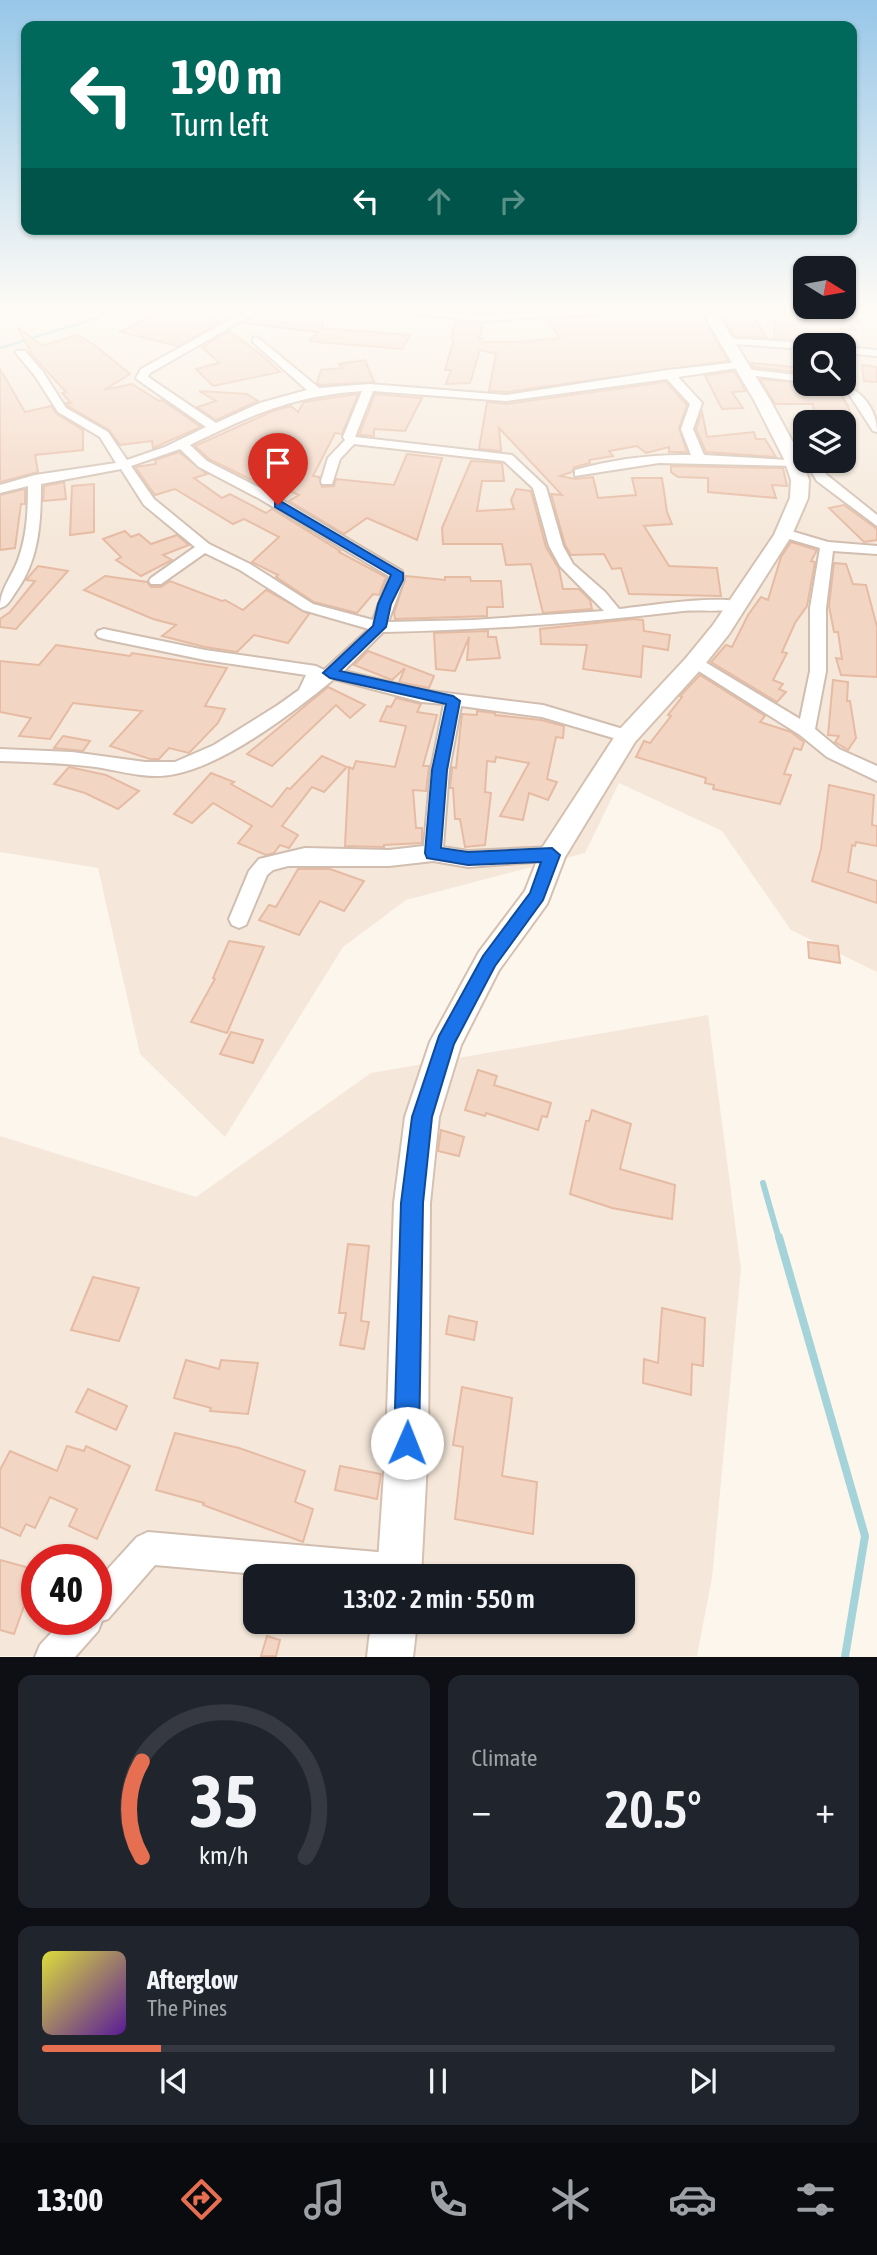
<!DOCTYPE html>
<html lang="en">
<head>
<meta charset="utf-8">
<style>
  :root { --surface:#171b24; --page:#20242c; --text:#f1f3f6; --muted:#9ea1a6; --line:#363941; --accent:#e76f51 }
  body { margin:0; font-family:"Asap Condensed",sans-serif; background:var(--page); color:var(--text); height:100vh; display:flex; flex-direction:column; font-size:26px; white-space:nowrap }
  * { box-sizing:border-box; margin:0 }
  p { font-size:23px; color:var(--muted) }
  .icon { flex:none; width:38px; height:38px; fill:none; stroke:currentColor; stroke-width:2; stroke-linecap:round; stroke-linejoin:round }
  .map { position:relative; height:1657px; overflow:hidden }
  .panel { display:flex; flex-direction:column; gap:18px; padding:18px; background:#0d0f14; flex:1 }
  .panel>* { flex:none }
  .banner { position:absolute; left:21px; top:21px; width:836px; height:214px; border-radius:14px; box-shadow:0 2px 5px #0004; background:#00695c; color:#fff; overflow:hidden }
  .needle { width:46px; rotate:101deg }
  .tools { position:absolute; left:793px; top:256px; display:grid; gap:14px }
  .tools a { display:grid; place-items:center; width:63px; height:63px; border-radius:14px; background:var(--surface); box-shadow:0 2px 5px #0004; font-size:35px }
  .speed { position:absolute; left:21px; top:1544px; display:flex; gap:14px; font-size:35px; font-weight:700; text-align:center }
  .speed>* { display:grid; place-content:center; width:91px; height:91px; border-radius:50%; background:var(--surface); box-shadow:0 2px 5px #0004; line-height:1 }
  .speed .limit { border:10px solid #d22; background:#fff; color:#111 }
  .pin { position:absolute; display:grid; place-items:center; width:60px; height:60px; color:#fff; margin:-72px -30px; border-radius:50% 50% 50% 0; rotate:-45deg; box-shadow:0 0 7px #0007 }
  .pin .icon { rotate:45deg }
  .me { position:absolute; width:77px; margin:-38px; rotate:1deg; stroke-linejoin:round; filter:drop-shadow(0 0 5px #0008) }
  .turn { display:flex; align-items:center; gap:24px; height:147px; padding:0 35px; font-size:32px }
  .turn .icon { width:91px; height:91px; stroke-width:2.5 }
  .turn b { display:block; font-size:49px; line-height:60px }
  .lanes { display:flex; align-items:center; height:66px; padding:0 35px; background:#0003; justify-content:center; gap:35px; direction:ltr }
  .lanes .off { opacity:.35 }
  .big { font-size:52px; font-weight:600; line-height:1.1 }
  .panel .tile { flex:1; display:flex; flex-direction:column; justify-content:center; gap:10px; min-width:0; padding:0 24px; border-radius:14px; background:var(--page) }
  .panel .dial { align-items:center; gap:0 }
  .dial svg { height:182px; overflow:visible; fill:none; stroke:var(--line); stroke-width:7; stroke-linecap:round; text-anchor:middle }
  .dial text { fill:var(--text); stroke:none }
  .song { display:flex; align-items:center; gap:21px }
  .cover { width:84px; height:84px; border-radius:10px; background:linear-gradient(135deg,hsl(60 70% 55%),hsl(270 70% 35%)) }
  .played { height:7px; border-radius:4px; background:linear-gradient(90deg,var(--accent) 15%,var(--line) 15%) }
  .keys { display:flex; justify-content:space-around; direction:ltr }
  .heat { display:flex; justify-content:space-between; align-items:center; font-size:38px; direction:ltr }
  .panel .tiles { flex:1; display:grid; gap:18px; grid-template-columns:1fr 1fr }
  .tile:last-child { grid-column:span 2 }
  .trip { position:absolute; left:243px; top:1564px; width:392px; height:70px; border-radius:14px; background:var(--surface); box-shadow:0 2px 5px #0004; font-weight:600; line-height:70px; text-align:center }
  .menu { display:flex; height:112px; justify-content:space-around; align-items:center; background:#090b0e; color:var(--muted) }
  .menu .icon { width:49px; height:49px }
  .menu .on { color:var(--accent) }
  .menu b { font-size:32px; color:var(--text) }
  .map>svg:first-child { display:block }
</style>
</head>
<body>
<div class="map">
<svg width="877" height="1657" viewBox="0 0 877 1657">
  <rect width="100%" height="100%" fill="#fdf6ec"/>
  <g fill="#f5e8da" fill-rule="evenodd">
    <path d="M0,308H877V972L791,930L722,831L619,783L585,853L406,900L343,947L225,1137L140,1054L98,868L0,852ZM805,345H844V383H805ZM805,422H844V460H805Z"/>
    <path d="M708,1015L741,1269L712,1578L697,1656H0V1136L196,1197L371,1073ZM37,1559H96V1619H37ZM256,1577H623V1622H256Z"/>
  </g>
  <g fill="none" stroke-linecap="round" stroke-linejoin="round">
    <path stroke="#a5d3da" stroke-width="2.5" d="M0,348L97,318L114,308"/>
    <path stroke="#a5d3da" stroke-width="6" d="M763,1183L779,1239"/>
    <path stroke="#a5d3da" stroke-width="8" d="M779,1237L865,1536L845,1657"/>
  </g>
  <g fill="#f3d5c3" stroke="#e6bba3" stroke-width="2">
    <path d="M167,308L197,315L204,312L219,323L178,346L120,332Z"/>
    <path d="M266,308H323L322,328L410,335L402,349L316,342L310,340L318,332L243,323Z"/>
    <path d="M640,308H698L728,361L506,392L489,391L496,354L480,350L470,383L446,384L451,370H445L454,339L451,338L455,321L483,324L479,338L483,339L482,342H518L560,338L547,319L632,314Z"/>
    <path d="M717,308H722L723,314H752L767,338L734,336Z"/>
    <path d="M790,308H853L860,322H851L856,330L841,329L845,341L828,340L830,345L774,338L775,314L792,316Z"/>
    <path d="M17,327L43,346L77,335L93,344L130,374L104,390L132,384L159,401L162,400L201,427L153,448L152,441L120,445L109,430L68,406L66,403H71L62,393L66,392L33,356Z"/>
    <path d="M229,331L264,357L280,372L213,386L196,369L219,363L202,347Z"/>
    <path d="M365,360L374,382L320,385L317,383L321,370L343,368L339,364Z"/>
    <path d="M751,363L804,368L805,373L753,367Z"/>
    <path d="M862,365L877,367V382L864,381Z"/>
    <path d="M0,369L25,412L51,406L57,414L83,430V450L35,455L38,472L0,482Z"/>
    <path d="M734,371L746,391L732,392L743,408L722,409L705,376Z"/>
    <path d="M760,379L829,385L838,390L848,406L853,422H815L813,404H775Z"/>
    <path d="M666,382L687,405L679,428L687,452H669V447L646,453L637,446L609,451L613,456L589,460L590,463L574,467L572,472L560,476L575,479L593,477L598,498L636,495L632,478H662L667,512L672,524L644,526L669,566L717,568L721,596L629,594L621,568L612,569L604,554L571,555L565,545L551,494L562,495L499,428L501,451L479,449L487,402L506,404Z"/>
    <path d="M199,391L247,394L258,401L216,420L197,407L216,401Z"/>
    <path d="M358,394L342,434L335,433L313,476L319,477L322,487L334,486L336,479L394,485L407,454L442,458L417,540L367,518L344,534L289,501L299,495L267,481L260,484L209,459L195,446L273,411L291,406L298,412L304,402Z"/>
    <path d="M375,394L422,398L405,431L374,429V436L359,435Z"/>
    <path d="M702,412L707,437L754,432L756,439H765L776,457L706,452L696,429Z"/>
    <path d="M179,452L207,474L194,478L222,498L230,494L266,513L272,509L340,551L339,552L386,577L379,595L373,594L357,613L314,602L276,577L278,575L252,562L279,537L244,519L233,524L175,489L155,495L135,467L156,464L155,460Z"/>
    <path d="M471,461L502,463L504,481H482L477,511L514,509L511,500L516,489L531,491L546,547L559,569L563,589H579L590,600L592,609L543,613L531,564L506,565L502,544H443L442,528Z"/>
    <path d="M671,466L783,468L787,486L772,485L776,498L708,492V478L678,477L671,472Z"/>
    <path d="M64,482L66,499L43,501L44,486Z"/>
    <path d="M94,484V532L70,535L72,486Z"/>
    <path d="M25,489V504H21L15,548L0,550V495Z"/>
    <path d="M844,505L877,529V540L864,542L829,508Z"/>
    <path d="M125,531L131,537L139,534L151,544L177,535L189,545L163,555L172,560L141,576L116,560L121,557L103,539Z"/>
    <path d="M791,542L817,550L811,561L815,562L807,606L795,623L782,652L787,653L773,680L783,684L779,689L786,692L777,702L711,662L726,645L732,647L748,615L761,597L768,600L781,557Z"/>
    <path d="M834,563L846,564L853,584L866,585L877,627V677L841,675L836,658L842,659L838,632H834L829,606Z"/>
    <path d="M38,566L68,571L16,629L0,627V619L10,612L35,581L26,580Z"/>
    <path d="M105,576L147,582L151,587H161L170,581L222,601L225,600L243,610L266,590L309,614L288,643L254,635L237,652L205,647L162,636L176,625L153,619L84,590Z"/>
    <path d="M406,576L445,580V577H470L471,581H501L503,607H487V616L395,619L394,613Z"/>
    <path d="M633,619L643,620L644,631L670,635L668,650L643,646L641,677L583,669L587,645L541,644L540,629Z"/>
    <path d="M488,631V637H496L500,658L467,660L469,637L455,671L436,669L434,633Z"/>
    <path d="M56,645L130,656L132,653L227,668L205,706L225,709L218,723L189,753L169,748L159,759H150L110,746L142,711L73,703L50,739L19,736L31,718L0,712V661L39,665Z"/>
    <path d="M368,651L434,676L429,688L399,682L405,668L392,680L354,665Z"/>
    <path d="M700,675L765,716L760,722L791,732L804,742L801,750L794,748L784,774L791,775L780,804L713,789L714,785L705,783L706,778L636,757L644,741L650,743L671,716L668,715L682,697L680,696Z"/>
    <path d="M833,680L848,682L847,701H850L856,738L848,750L835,742L839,736L828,735Z"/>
    <path d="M328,687L365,705L350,718L336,705L272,766L247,754Z"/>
    <path d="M396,698L421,704L417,712L437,715L423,766H429L426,791L413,790L416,828H422V843L384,845V847L345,846L349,767L353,769L356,761L395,767L406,726L380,721L387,706L391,707Z"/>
    <path d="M477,711L495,713V715L541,720L564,726L563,738L556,737L547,779L557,782L548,800L529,793L523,820L500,816L529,763L496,757L495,762L487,761L485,792L491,793L485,845L465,847L460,819H455L453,788H450L452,770V767L456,768L462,714L477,715Z"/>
    <path d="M63,736L90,741L83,751L54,748Z"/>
    <path d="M322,756L347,767L324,792L312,787L282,826L298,835L289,848L280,845L274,853L266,855L238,843L252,826L213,803L192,823L174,814L211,773L234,782L231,784L272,807L287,788L290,789Z"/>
    <path d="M69,767L106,775L139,791L118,809L85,793L54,784Z"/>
    <path d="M829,785L874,795L872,825L877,826V846L856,842L855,846L852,845L848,872L877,881V903L812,881L821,849Z"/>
    <path d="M298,869H330L364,881L344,911L320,901L299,935L259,920L269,905L276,907Z"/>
    <path d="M229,941L264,947L227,1033L191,1022L215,979L213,978Z"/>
    <path d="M808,942L838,946L840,963L809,958Z"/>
    <path d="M231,1032L263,1040L253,1063L220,1054Z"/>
    <path d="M478,1070L497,1076L494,1085L551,1103L547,1117L542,1116L538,1130L486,1113L485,1116L465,1110Z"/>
    <path d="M592,1110L631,1124L620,1169L675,1185L672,1219L612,1208L570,1194L586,1121H589Z"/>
    <path d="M441,1130L464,1137L459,1156L438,1151Z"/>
    <path d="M348,1244L369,1246L361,1321L369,1322L364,1349L340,1345L346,1313H339Z"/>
    <path d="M93,1277L139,1288L119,1341L71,1330Z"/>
    <path d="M662,1308L705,1318L703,1366L692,1364L691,1395L643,1383L644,1359L658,1363Z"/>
    <path d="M449,1316L477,1322L474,1340L446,1334Z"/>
    <path d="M186,1360L219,1369L221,1360L258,1363L248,1414L210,1411L211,1408L174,1398Z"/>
    <path d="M462,1387L512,1398L502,1476L537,1482L533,1534L455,1519L463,1447L453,1445Z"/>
    <path d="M88,1389L127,1406L116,1430L76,1412Z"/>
    <path d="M175,1433L239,1448L305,1471L295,1502L313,1509L303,1542L203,1505L204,1503L156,1490Z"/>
    <path d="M67,1446L84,1451L86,1446L130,1466L97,1539L69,1526L77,1509L50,1497L35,1528L26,1524L20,1536L0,1527V1470L10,1451L57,1471Z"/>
    <path d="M340,1466L381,1474L377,1499L335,1490Z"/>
    <path d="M0,1560L37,1570L14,1634L0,1630Z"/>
    <path d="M267,1636L280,1640L276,1656H261Z"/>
  </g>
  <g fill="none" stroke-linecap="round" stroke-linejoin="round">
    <g stroke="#d1beb0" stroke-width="4">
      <g id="street">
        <path d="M252,308H264L150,373L148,377L216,423L260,403L307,390L253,342V338L257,337L319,388L369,384L506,395L668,370L740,362L744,363V367L678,377L702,403L693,429L704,455L787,460L793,455L819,465L827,475L877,515V526L817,481L811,471L799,466L659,463L575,476V470C614,459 651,454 691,455L681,429L690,404L667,379L506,401L373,391L355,437L512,455L546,487L563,546L573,564L605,592L619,609C641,607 732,592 746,605C737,614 698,609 683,611C583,623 484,630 383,632L344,671L422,690L543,705L633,732L636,736L627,742L542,717L461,706L449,770L443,847L468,851L552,847L559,850L562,855L559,860L468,867L433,861L389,866H288L273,870L267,875L246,925L239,928L232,925L229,919L249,871L259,859L305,848L389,850L424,846L431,770L444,704L422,702L334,679C294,712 226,764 175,774C149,780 121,771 96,767C64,763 32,762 0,761V749L72,752L145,762H175L214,745L278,705L299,690L306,675L205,660L104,639L98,637L96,634L98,631L104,629L205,650L316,666L324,670L369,629L303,610L240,570L205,553L161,584H151L149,581L151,578L195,547L144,505L121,469L41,484C41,523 39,561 15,593C11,599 8,606 0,608C0,588 13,576 19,557C27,534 28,510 28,486L0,493V485L35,475L116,463L100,437L58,412L35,376L16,353L17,351H25L43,372L66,408L108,432L127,460L165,447L206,427L138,380L136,378L141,369ZM362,391L343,437L345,440L328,458L321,481L322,484H332L340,459L354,444L504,461L533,488L549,546L560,566L604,611L473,620L388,622L404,579L402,571L270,493L207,461L190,445C251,415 292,396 362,391ZM180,449L199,467L260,499L389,576L373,620L313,604L250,564L209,544L154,499L131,466Z"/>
        <path d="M382,308C416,308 451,316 485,315C536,313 586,308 637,308L632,311L482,321L387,311Z"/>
        <path d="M725,338L805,343L809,345H805V349L721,343V339Z"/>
        <path d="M844,347L877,350V356L844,353Z"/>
        <path d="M745,369L805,376V382L741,374L740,372Z"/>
        <path d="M831,383C855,383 877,405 877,432L873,431L849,394Z"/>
        <path d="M784,529L828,542L877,546V554L833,551L826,608V671L815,729L839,749L877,766V781L827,757L800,735L686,663L694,658L700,659L800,719L810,671V608L820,548L779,536V530Z"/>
        <path d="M148,1532L400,1554L412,1558L416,1570L414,1577H291L155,1565L108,1619L102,1621L98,1631L75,1657H35L40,1645L64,1619H96V1582L137,1537Z"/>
      </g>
    </g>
    <g stroke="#d6c0b0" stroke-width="4">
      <g id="secondary">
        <path d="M700,308H714L770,400L802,459L809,480L808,498L792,535L729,634L702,668L635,742L565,857L547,904L499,970L461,1045L439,1117L430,1203L428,1443L421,1577H377L386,1443L394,1203L405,1117L430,1042L479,952L525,891L542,848L619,730L686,658L713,625L774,535L790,498L791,480L784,459L754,400Z"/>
        <path d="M371,1622H417L413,1657H367Z"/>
      </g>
    </g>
    <use href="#street" fill="#fff" fill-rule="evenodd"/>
    <use href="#secondary" fill="#fff" fill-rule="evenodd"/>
  </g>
  <linearGradient id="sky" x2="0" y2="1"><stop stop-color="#97c7e8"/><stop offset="0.57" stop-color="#fefbf6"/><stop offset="1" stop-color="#fefbf6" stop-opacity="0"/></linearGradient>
  <rect width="877" height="540" fill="url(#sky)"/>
  <path fill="#1a73e8" stroke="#114b97" stroke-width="2" d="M275,502H282L403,573V580L391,604L386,627L340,671L453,696L460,701L447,770L441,848L468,852L552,848L560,855L543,900L495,966L454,1044L432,1117L423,1203L419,1443L416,1452L407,1455L398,1452L394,1443L401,1203L412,1117L439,1036L483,956L530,893L541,862L468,865L427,858L425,853L432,770L446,704L330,678L323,673L373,626L378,604L391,575L275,507Z"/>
</svg>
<div class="tools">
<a><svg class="needle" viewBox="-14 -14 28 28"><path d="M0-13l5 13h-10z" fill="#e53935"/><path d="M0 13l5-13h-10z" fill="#9ea1a6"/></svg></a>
<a><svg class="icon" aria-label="search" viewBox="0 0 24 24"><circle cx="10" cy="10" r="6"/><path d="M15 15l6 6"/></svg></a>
<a><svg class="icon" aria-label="layers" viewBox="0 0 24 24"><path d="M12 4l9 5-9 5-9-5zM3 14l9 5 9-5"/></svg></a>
</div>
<div class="speed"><div class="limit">40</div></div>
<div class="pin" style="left:278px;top:505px;background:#d93025"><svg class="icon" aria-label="arrive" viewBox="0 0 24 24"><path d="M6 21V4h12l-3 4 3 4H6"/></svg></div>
<svg class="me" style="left:407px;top:1443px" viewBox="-20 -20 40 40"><circle r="19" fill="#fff"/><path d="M0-13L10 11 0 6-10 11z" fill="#1a73e8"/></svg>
<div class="trip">13:02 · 2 min · 550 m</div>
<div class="banner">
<div class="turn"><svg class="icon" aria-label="left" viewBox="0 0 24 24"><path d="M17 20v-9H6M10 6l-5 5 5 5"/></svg><div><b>190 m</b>Turn left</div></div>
<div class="lanes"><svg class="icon" aria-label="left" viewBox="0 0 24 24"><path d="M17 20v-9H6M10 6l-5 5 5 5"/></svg><svg class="icon off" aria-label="ahead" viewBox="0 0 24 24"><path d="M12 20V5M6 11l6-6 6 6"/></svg><svg class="icon off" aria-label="right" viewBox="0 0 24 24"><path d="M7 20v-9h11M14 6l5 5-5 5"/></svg></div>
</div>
</div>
<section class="panel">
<div class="tiles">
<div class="tile dial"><svg viewBox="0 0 100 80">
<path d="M14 69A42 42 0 1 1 86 69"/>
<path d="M14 69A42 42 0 0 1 14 27" stroke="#e76f51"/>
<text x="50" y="56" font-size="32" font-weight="700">35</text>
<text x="50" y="72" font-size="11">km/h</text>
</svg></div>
<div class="tile"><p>Climate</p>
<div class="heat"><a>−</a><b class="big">20.5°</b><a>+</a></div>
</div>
<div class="tile">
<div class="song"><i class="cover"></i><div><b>Afterglow</b><p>The Pines</p></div></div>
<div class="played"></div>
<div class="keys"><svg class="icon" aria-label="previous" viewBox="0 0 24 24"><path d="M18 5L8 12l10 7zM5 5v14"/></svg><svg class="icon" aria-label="pause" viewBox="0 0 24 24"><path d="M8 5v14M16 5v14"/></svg><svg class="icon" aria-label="next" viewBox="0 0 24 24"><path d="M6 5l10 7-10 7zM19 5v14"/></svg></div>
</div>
</div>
</section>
<nav class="menu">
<b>13:00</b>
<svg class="icon on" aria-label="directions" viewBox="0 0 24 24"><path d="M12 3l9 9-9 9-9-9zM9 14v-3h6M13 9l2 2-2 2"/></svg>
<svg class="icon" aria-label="music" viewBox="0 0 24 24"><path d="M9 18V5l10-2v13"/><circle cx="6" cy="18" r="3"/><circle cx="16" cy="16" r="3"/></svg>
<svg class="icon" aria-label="phone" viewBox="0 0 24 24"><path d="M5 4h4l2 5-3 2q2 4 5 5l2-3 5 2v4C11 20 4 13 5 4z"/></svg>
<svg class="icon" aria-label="climate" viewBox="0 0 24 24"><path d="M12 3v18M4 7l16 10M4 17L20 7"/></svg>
<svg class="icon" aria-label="car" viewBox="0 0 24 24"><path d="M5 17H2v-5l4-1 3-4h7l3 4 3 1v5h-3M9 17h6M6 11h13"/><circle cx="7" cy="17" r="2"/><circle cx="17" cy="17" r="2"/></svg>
<svg class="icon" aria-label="filters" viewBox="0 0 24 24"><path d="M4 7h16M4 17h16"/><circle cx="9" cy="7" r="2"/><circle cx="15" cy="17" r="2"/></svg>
</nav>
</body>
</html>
